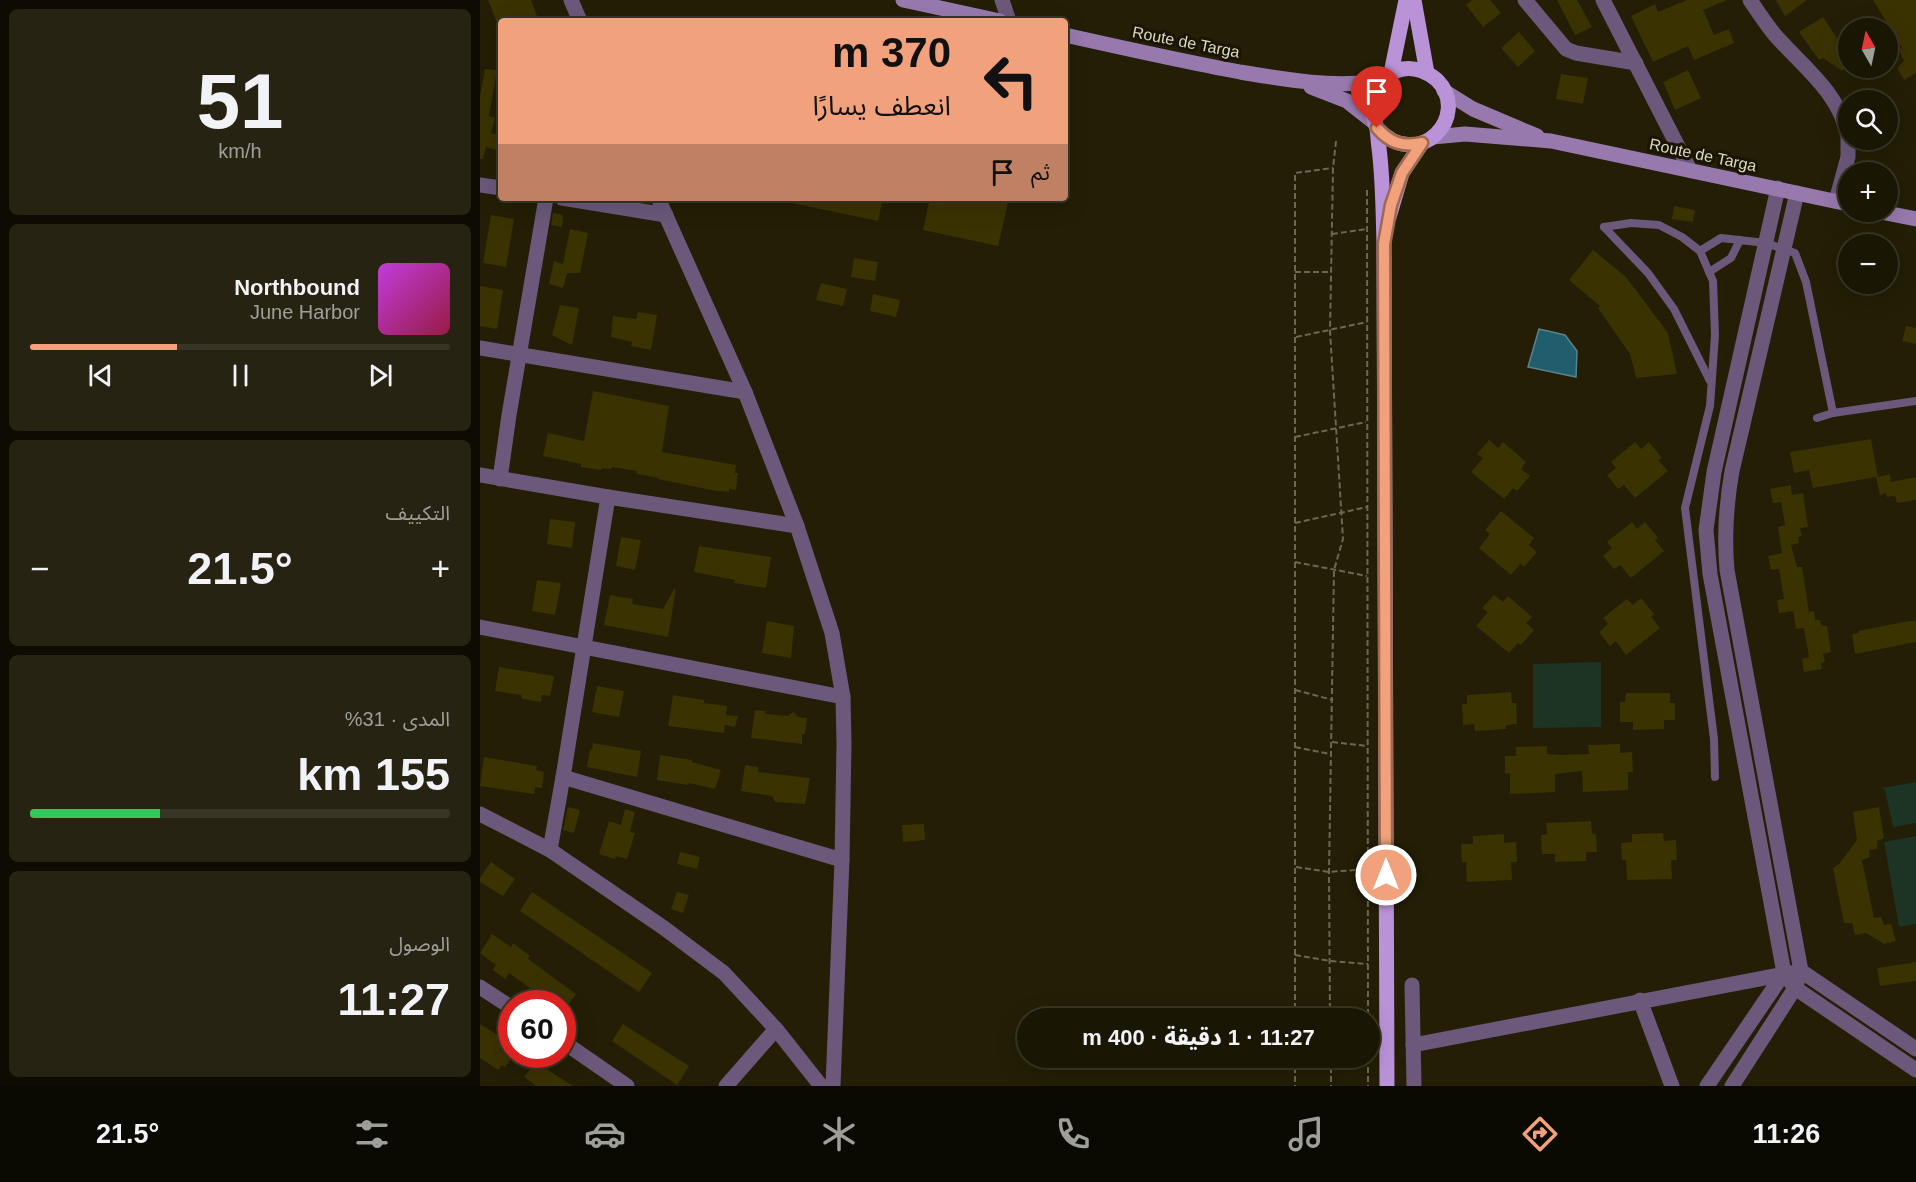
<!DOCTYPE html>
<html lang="ar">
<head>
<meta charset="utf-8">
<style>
  :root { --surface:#1a1604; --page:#272313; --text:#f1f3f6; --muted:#9f9f9a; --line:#383526; --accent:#f1a17c }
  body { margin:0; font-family:Helvetica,"Noto Sans Arabic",sans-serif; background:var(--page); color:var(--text); direction:rtl; height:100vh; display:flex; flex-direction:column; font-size:22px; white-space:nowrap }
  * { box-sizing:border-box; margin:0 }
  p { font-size:20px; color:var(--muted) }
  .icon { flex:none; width:33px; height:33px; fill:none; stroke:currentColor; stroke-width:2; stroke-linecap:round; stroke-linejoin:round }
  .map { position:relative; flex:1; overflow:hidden; direction:ltr }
  .drawer { display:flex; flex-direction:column; gap:9px; padding:9px; background:#0e0c02; width:480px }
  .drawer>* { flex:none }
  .guide { position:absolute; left:18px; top:18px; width:570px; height:183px; border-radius:6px; box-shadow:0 6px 24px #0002,0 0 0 2px var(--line); direction:rtl; background:#f1a17c; color:#111; overflow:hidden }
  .needle { width:39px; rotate:351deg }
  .fabs { position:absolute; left:1358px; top:18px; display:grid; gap:12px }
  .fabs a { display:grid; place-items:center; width:60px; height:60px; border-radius:50%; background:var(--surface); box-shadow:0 6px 24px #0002,0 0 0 2px var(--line); font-size:30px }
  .speed { position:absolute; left:18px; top:990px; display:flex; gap:12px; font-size:30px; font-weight:700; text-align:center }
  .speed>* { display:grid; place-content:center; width:78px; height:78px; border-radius:50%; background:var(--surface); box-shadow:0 6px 24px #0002,0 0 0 2px var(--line); line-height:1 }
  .speed .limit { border:9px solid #d22; background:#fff; color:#111 }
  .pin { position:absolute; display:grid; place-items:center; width:51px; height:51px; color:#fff; margin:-62px -26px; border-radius:50% 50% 50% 0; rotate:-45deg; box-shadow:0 0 6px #0007 }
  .pin .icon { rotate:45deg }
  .me { position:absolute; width:66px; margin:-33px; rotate:0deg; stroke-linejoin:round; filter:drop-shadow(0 0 4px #0008) }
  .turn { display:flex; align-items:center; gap:21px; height:126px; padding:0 18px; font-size:27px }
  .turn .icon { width:78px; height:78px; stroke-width:2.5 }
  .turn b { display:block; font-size:42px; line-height:51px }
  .then { display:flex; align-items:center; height:57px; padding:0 18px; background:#0003; gap:12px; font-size:22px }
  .big { font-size:45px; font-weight:800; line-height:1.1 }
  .drawer .tile { flex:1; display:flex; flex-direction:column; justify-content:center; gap:9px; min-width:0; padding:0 21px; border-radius:9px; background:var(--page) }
  .drawer .dial { align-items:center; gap:0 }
  .dial b { font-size:78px; line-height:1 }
  .song { display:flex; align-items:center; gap:18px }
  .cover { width:72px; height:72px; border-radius:9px; background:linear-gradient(135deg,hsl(290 70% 55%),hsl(340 70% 35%)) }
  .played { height:6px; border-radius:3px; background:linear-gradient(90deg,var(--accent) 35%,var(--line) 35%) }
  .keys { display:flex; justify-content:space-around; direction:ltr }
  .heat { display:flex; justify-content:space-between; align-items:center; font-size:33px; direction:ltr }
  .charge { height:9px; border-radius:4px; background:linear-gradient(90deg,#34c759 31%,var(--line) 0) }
  .trip { position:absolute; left:537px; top:1008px; width:363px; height:60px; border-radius:30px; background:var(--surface); box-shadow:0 6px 24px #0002,0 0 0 2px var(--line); font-weight:800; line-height:60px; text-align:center; direction:rtl }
  .tabs { display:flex; height:96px; justify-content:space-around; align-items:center; background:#0a0902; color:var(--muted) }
  .tabs .icon { width:42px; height:42px }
  .tabs .selected { color:var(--accent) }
  .tabs b { font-size:27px; color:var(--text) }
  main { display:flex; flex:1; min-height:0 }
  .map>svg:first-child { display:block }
</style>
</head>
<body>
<main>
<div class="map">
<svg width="1436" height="1086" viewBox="0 0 1436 1086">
  <rect width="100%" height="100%" fill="#231e05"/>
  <g fill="#1d3323">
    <path d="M1121,662V727L1053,728V664Z"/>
    <path d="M1436,782V823L1413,827L1405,790L1402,788Z"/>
    <path d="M1436,836V924L1419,927L1404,842Z"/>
  </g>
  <path fill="#215e6d" stroke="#598389" stroke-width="1.5" d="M1059,329L1085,335L1097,351L1096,377L1048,367Z"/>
  <g fill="#3a3200">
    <path d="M8,0H51L59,21H16Z"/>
    <path d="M992,0H1010L1021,13L1003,27L986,5Z"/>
    <path d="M1077,0H1097L1112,27L1095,35Z"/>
    <path d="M1207,0H1247L1223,10L1234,35L1249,29L1254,43L1214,60L1208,46L1173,62L1151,16L1175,4L1178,12Z"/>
    <path d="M1296,0H1327L1305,16Z"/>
    <path d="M1393,0H1436V73L1424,80L1417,68L1424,61L1419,50L1422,48Z"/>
    <path d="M1343,17L1361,44L1368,39V63L1362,71L1343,58L1339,60L1319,32Z"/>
    <path d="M1039,32L1055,51L1038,67L1021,48Z"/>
    <path d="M5,69L17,70L9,116L15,118L11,133L20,135L16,150L6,147L3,159H0V96Z"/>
    <path d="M1208,70L1221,98L1195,110L1183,82Z"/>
    <path d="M1081,74L1108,78L1103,104L1076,99Z"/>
    <path d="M312,198H403L398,221L312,203Z"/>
    <path d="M450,198H529L518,246L443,230Z"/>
    <path d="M1194,206L1215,210L1213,222L1192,219Z"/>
    <path d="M73,213L83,215L82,227L71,225Z"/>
    <path d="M11,215L34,219L26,267L3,263Z"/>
    <path d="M90,229L108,233L100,273H87L83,288L69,284L74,261L83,264Z"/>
    <path d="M1113,250L1146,277L1188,333L1197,374L1156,378L1150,354L1118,308L1120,306L1089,280Z"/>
    <path d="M374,258L398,262L395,281L371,277Z"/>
    <path d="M341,283L367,289L363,306L336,300Z"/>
    <path d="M0,286L23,290L17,329L0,326Z"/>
    <path d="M393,294L420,300L416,317L390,311Z"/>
    <path d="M80,305L99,308L92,345L72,335Z"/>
    <path d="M158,312L177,315L171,350L151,346L152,342L131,337L133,316L156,319Z"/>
    <path d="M1426,326L1436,328V344L1422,341Z"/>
    <path d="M113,391L189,406L182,452L256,465L255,473H258L256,490L249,489V492L236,491L178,479V478L157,474V471L132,467L131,469L122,468L121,470L101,467V464L63,456L68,433L104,441Z"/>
    <path d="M1391,439L1398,477L1410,474L1411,482L1436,477V500L1417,503L1415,496L1407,497L1406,493L1400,495L1396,477L1333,488L1329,470L1314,473L1310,452Z"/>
    <path d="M1009,440L1018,448L1023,442L1046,462L1041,469L1050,476L1037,491L1033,488L1024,499L991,472L1003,458L997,454Z"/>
    <path d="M1155,442L1161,449L1169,442L1182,458L1178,460L1188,471L1155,498L1144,485L1138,489L1127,475L1136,468L1131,462Z"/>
    <path d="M1311,485L1312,495L1323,493L1328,527L1320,528L1322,536L1318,537L1319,543L1311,545L1317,567H1322L1329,612L1334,611L1335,620H1340L1342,626H1347L1351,652L1343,654L1345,662L1341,663L1342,669L1324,672L1322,659L1329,657L1324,628L1316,629L1313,611L1299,613L1297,600L1304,599L1299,569L1291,570L1288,556L1302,553L1298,527L1305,525L1301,502L1293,503L1290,489Z"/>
    <path d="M1021,511L1054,538L1049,545L1057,552L1044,567L1040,564L1031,575L999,548L1010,534L1005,530Z"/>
    <path d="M70,519L95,522L92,548L67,544Z"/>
    <path d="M1152,522L1157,529L1165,522L1178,538L1175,540L1184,551L1151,578L1140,565L1134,569L1123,556L1132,548L1127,542Z"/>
    <path d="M141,537L161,540L155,570L136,566Z"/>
    <path d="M219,546L291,557L286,588L254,583L255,580L214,572Z"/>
    <path d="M57,580L81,583L75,615L52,611Z"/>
    <path d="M194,589H196L188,637L124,625L130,595L153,599L152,604L183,609Z"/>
    <path d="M1014,595L1023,602L1028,596L1052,617L1046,623L1054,630L1041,645L1038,643L1029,653L996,626L1008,612L1002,608Z"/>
    <path d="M1161,598L1174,614L1171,617L1180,628L1146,655L1136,641L1130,646L1119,632L1128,624L1123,618L1147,599L1153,605Z"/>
    <path d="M287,621L314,626L311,658L282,653Z"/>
    <path d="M1429,621H1436V642L1375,654L1372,634L1379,633L1378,631Z"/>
    <path d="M19,667L74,676L70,696L62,695L61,702L42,699L41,695L15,691Z"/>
    <path d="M117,686L144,691L139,717L112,712Z"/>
    <path d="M1031,692L1032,703H1036L1037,724L1026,725V729L995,731L994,724L983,725L982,704H987V695Z"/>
    <path d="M1146,693H1190V703H1195V720H1184V729L1153,730V722H1140V702H1145Z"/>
    <path d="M193,695L224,700V703L247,706L246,715L258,716L255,727L245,725L244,733L188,726Z"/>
    <path d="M275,710L285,711V714L308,716L313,712L318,717L327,718L325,734H322V744L271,738Z"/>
    <path d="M113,743L161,751L157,777L107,767L110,749L112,750Z"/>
    <path d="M1140,744V753L1152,752L1153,772H1148V790L1103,792L1102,771L1075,774V792L1030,794V773L1025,774V756H1036V747L1067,746V754L1080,755L1109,754L1108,745Z"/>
    <path d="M180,755L212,760V762L241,770L235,789L209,783L208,785L177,780Z"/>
    <path d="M4,757L57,766L56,770L64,772L62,788L55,787L54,794L0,786Z"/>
    <path d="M265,765L278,767V772L330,778L325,804L295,802L292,796L261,791Z"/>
    <path d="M88,807L100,810L94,833L83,830Z"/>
    <path d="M1399,807L1404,838L1397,841V849L1389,850L1390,857L1382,860L1394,918L1401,917L1404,925L1411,924L1416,941L1404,944L1386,933L1375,935L1372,923H1364L1353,868L1359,864L1377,840L1373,812Z"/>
    <path d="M145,809L155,812L150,832L155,833L147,859L136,856L135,859L119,854L129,821L141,825Z"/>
    <path d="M1111,821L1112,834H1116L1117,852H1106V861L1075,862V854H1062L1061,835L1067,834L1066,823Z"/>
    <path d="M444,824L445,840L423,842L422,825Z"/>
    <path d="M1183,833L1184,841L1196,840L1197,860H1191L1192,879L1147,880L1146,860H1142L1141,843L1152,842V834Z"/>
    <path d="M1024,834V843L1036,842L1037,862H1031L1032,880L987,882L986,862H982L981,844H993V836Z"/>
    <path d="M200,852L220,857L217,869L197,864Z"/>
    <path d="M11,862L35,879L23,896L0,882V878Z"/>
    <path d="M52,892L172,973L159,992L40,911Z"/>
    <path d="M197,892L209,895L203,913L191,909Z"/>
    <path d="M12,934L31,947L33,943L50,956L48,959L96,994L89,1004H72L29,973L25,979L13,970L16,965L0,953Z"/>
    <path d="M1436,962V981L1400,986L1397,968Z"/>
    <path d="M0,1024L32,1044V1058L25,1067L22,1065L18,1070L0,1058Z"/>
    <path d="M143,1024L209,1066L197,1085L132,1041Z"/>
    <path d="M56,1062L93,1086H56L44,1077Z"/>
  </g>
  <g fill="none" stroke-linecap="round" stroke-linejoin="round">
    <g stroke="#6b6752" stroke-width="2" stroke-dasharray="6 3" stroke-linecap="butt">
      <path d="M887,190L888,1018"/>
      <path d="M852,234L887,229"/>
      <path d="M815,272H851"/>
      <path d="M816,337L887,322"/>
      <path d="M815,437L886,422"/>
      <path d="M815,523L887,507"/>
      <path d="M815,562L887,576"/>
      <path d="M815,690L853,700"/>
      <path d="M852,742L888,746"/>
      <path d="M815,747L850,754"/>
      <path d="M816,867L849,872L888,869"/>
      <path d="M815,955L850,961L888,964"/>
      <path d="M815,1018V173L853,168"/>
      <path d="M850,1018L849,872L854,570L863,539L850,331L853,168L856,141"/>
      <path d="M815,1058V1086"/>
      <path d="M851,1058V1086"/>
      <path d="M888,1058V1086"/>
    </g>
    <g stroke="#6b587a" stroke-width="8">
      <path d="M1124,227L1151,223L1179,225L1202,237L1220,251L1233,281L1235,335L1230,406L1205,508L1234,739L1235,777"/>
      <path d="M1124,227L1168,273L1194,309L1230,381"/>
      <path d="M1220,251L1241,238L1286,243L1315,253L1326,282L1353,413"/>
      <path d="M1229,272L1251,258L1260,240"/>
      <path d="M1337,418L1353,413L1436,401"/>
    </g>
    <g stroke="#6b587a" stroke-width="15">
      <path d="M91,0L100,21"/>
      <path d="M522,0L529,21"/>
      <path d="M1045,0L1086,49L1096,53L1156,63"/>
      <path d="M1123,0L1210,170"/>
      <path d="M1270,0C1278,12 1286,24 1295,35C1323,67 1360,93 1368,137"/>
      <path d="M0,185L21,188"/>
      <path d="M1298,188L1234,472L1226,530L1230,574L1304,973L1315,988L1436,1070"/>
      <path d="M82,198L186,215"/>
      <path d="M178,198L265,392L317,526L352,633L363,697L364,744L362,860L353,1086"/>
      <path d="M1356,201L1368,157V140"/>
      <path d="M0,348L265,392"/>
      <path d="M0,475L128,497L317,526"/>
      <path d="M20,479L29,415L66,198"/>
      <path d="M0,627L363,697"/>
      <path d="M83,777L362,860"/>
      <path d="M0,814L70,850L184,928L244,973L296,1029L341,1086"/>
      <path d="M70,850L83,777L128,497"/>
      <path d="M932,985L934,1086"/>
      <path d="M0,987L32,1008"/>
      <path d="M1160,1000L1192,1086"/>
      <path d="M82,1041L147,1086"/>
      <path d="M933,1045L1321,971L1436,1049"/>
      <path d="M246,1086L296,1029"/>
      <path d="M1227,1086L1304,973"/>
      <path d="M1252,1086L1315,988L1321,971L1247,570C1244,536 1246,505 1252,471L1317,193"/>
    </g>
    <g stroke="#9779ae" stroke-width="15">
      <path d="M423,0L520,21"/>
      <path d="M585,35C643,48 701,61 760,72C807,80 853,88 901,81"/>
      <path d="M831,87L867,101L895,123"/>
      <path d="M964,91L993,109L1057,136"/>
      <path d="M953,137L985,134L1071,141L1368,204"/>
      <path d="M1401,212L1436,219"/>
    </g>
    <g stroke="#b992d8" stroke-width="15">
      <path d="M934,0L947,73"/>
      <path d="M911,73L926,0"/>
      <path d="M897,128C939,174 992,115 957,80C948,72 935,67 923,69C907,72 893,86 891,103C890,113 895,120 897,129C898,135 898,142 899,148C903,179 903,212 904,244L907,1086"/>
      <path d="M909,217L922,173L942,143"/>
    </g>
  </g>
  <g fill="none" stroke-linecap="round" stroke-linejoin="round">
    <g stroke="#9d6951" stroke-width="15">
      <path id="route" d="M897,128C910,143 922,147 942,143L922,173L911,205L904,244L906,875"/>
    </g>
    <use href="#route" stroke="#f1a17c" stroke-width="10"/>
  </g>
  <g text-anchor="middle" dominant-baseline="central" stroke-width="6" stroke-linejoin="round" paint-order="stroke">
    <g font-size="16" fill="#dcd9ca" stroke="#1a1500">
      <text transform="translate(706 42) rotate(11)">Route de Targa</text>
      <text transform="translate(1223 155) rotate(12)">Route de Targa</text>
    </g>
  </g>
</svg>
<div class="fabs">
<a><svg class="needle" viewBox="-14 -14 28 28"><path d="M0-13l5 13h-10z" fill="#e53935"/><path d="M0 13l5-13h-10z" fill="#9f9f9a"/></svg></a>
<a><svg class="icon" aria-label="search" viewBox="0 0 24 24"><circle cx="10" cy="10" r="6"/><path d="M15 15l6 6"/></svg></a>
<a>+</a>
<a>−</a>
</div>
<div class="speed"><div class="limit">60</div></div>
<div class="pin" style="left:897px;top:128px;background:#d93025"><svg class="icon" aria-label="arrive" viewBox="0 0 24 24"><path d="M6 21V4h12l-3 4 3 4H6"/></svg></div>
<svg class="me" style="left:906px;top:875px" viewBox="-20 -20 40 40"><circle r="17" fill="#f1a17c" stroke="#fff" stroke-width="3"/><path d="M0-11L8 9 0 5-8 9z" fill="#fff"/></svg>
<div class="trip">11:27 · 1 دقيقة · 400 m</div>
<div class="guide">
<div class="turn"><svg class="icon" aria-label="left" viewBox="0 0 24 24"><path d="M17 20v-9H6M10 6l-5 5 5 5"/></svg><div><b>370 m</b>انعطف يسارًا</div></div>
<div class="then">ثم<svg class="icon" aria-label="arrive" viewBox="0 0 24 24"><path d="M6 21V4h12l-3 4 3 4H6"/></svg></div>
</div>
</div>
<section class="drawer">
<div class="tile dial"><b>51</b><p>km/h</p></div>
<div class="tile">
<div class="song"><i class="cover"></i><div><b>Northbound</b><p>June Harbor</p></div></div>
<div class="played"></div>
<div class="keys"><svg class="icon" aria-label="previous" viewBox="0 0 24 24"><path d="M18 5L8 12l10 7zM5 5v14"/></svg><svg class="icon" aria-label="pause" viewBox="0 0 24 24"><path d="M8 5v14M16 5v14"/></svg><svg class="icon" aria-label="next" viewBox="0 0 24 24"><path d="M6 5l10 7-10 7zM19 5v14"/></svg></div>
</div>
<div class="tile"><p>التكييف</p>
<div class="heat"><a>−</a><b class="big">21.5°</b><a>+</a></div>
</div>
<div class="tile"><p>المدى · 31%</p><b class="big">155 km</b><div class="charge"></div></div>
<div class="tile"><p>الوصول</p><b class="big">11:27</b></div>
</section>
</main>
<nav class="tabs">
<b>11:26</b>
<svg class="icon selected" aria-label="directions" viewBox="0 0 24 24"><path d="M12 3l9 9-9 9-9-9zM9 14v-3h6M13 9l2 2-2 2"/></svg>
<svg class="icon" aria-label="music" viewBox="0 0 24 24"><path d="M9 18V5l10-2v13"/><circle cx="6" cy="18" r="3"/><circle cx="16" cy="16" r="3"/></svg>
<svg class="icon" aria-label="phone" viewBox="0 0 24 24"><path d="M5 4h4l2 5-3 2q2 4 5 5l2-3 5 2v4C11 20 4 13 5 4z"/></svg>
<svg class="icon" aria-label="climate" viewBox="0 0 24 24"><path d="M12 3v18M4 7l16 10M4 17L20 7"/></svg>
<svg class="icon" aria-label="car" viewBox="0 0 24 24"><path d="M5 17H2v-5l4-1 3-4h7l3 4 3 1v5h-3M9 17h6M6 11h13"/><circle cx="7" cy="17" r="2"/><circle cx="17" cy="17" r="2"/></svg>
<svg class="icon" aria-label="filters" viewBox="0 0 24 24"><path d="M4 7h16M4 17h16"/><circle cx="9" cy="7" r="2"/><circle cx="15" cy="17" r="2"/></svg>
<b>21.5°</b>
</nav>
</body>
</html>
